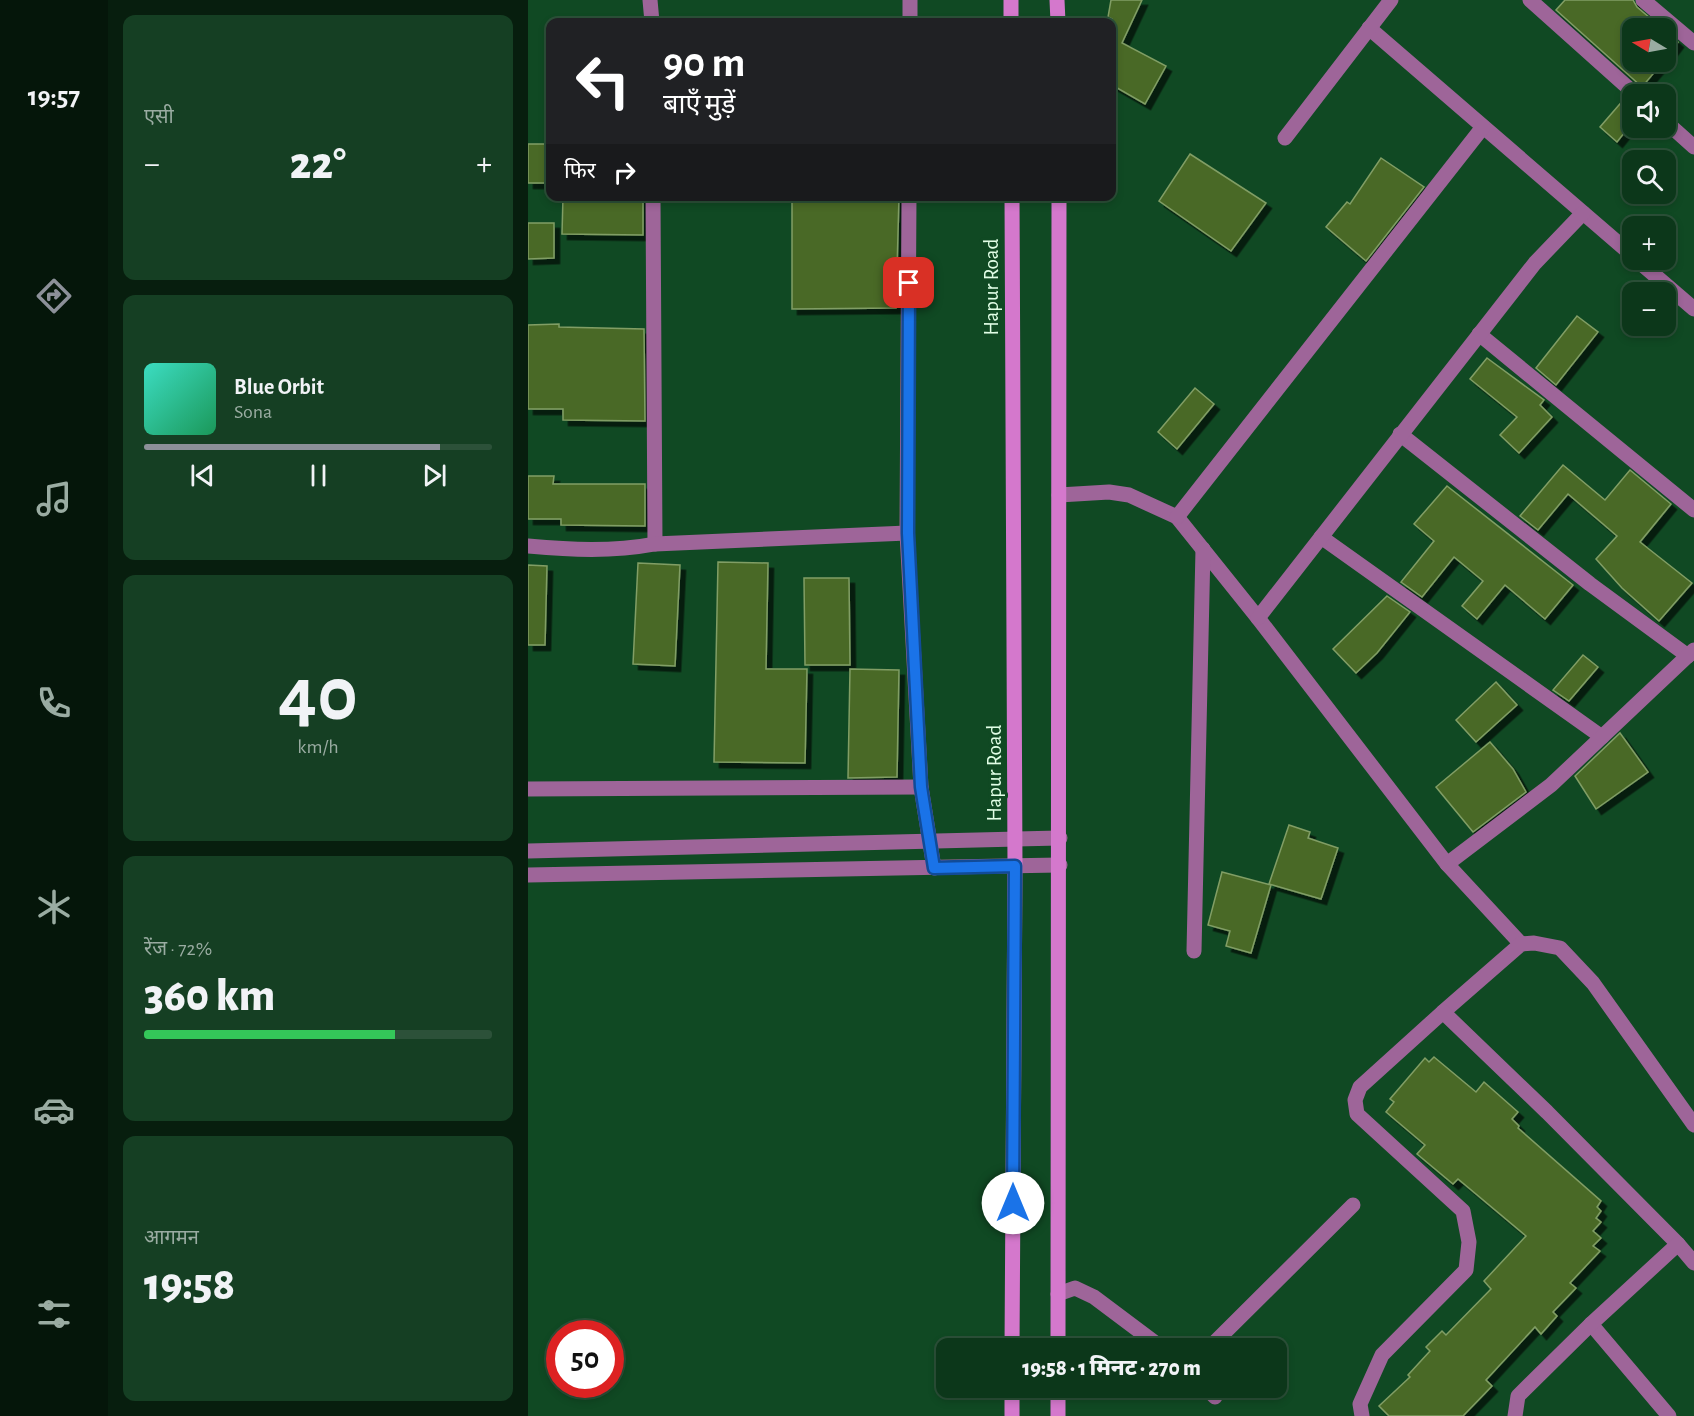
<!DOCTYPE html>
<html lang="hi">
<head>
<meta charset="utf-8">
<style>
  :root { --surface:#0c371a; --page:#153f23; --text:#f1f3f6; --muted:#9aaca2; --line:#2c5139; --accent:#8c9099 }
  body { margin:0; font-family:"Alegreya Sans","Noto Sans Devanagari",sans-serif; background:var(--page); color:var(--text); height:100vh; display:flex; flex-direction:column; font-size:22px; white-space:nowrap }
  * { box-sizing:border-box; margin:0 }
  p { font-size:20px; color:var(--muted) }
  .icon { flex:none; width:33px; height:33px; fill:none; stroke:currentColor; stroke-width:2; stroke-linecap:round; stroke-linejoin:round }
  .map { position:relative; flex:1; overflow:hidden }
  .side { display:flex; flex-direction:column; gap:15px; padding:15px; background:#071e0e; width:420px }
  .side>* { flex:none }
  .guide { position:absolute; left:18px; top:18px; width:570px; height:183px; border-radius:12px; box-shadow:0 3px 9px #0003,0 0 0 2px var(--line); background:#202124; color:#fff; overflow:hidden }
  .needle { width:39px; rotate:280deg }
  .tools { position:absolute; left:1094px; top:18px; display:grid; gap:12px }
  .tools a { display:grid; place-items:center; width:54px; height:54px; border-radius:12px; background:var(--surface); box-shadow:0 3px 9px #0003,0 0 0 2px var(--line); font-size:30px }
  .speed { position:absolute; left:18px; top:1320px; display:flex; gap:12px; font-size:30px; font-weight:700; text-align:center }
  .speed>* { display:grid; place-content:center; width:78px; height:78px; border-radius:50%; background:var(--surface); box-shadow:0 3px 9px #0003,0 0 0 2px var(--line); line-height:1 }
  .speed .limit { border:9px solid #d22; background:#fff; color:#111 }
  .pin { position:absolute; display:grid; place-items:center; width:51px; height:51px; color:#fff; margin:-26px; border-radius:12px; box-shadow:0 3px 9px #0006 }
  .me { position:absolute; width:66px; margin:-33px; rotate:0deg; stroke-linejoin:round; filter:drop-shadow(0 0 4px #0008) }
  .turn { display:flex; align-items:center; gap:21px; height:126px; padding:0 18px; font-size:27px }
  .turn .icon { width:78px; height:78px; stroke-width:2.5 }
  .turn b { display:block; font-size:42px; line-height:51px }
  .then { display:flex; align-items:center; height:57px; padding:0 18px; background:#0003; gap:12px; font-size:22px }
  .big { font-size:45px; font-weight:800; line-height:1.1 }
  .side .widget { flex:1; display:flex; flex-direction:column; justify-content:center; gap:9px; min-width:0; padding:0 21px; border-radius:12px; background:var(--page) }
  .side .dial { align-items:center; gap:0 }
  .dial b { font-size:78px; line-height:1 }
  .song { display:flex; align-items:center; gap:18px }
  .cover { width:72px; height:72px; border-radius:9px; background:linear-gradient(135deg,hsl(170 70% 55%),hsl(150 70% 35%)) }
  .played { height:6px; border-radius:3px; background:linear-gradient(90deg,var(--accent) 85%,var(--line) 85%) }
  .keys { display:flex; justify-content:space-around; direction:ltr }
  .heat { display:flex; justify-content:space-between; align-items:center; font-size:33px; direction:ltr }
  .charge { height:9px; border-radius:4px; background:linear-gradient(90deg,#34c759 72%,var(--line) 0) }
  .trip { position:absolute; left:408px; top:1338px; width:351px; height:60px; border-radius:12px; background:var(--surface); box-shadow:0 3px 9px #0003,0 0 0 2px var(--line); font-weight:800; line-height:60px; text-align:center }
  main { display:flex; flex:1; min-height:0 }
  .dock { display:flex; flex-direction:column; width:108px; justify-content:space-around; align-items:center; background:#05160a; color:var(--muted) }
  .dock .icon { width:42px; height:42px }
  .dock .current { color:var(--accent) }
  .dock b { font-size:27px; color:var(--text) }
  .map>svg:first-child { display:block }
</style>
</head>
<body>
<main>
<nav class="dock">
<b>19:57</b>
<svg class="icon current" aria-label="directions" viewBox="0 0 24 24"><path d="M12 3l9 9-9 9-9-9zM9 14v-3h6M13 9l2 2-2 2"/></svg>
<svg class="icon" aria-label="music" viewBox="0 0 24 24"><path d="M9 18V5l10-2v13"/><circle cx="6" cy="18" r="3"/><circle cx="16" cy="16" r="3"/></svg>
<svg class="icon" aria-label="phone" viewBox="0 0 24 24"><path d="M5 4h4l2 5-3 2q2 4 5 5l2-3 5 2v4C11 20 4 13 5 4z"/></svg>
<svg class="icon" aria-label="climate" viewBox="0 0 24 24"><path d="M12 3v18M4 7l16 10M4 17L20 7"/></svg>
<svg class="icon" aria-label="car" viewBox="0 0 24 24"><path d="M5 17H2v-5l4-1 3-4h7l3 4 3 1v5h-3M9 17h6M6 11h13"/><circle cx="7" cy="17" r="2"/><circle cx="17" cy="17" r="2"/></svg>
<svg class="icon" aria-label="filters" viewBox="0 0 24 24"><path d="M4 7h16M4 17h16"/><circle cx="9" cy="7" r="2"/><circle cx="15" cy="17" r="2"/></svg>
</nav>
<section class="side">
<div class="widget"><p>एसी</p>
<div class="heat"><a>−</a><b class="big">22°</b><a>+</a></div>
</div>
<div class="widget">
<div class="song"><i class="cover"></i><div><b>Blue Orbit</b><p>Sona</p></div></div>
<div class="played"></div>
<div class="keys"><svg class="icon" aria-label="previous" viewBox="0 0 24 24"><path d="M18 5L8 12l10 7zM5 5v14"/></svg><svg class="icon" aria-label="pause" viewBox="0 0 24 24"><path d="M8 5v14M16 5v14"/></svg><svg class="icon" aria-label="next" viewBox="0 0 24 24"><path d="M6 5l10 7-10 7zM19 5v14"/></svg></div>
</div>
<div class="widget dial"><b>40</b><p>km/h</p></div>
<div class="widget"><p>रेंज · 72%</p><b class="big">360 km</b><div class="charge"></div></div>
<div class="widget"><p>आगमन</p><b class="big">19:58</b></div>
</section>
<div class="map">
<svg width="1166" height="1416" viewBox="0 0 1166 1416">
  <defs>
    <filter id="shadow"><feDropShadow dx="5.5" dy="5.5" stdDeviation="0" flood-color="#0009"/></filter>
  </defs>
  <rect width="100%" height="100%" fill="#104923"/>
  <g fill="#4a6927" stroke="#819e65" stroke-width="1.5" filter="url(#shadow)">
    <path d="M583,0H614L594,43L638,66L617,104L584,85V19L580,17Z"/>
    <path d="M1037,0H1105L1109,7L1134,28H1104V62H1135L1114,87L1028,10Z"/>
    <path d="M1137,31L1150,42L1137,59Z"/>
    <path d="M1097,98L1104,103V123L1089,142L1072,127Z"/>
    <rect x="0" y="144" width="22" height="39"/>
    <path d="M662,154L738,203L703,251L631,201Z"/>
    <path d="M853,158L896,187L838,261L798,227L819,202L822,204Z"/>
    <path d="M35,196H115V235L34,234Z"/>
    <path d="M264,196H371L368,308L264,309Z"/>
    <path d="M0,223H26V258L0,259Z"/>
    <path d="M1049,316L1070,332L1028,385L1008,368Z"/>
    <path d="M31,324V327L116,329L117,421L35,420V409H0V325Z"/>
    <path d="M959,358L1016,400L1012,405L1024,417L991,453L972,435L989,417L942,379Z"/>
    <path d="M667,388L686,404L649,449L630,432Z"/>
    <path d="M1035,465L1077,500L1102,470L1143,504L1112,542L1164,583L1131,621L1094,588L1068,559L1089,536L1040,494L1010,530L992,516Z"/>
    <path d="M0,476H26L25,484H117V526L33,525V519H0Z"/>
    <path d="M919,486L1045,585L1017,619L977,585L949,619L934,606L955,581L926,557L894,597L873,582L906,541L886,524Z"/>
    <path d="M190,562L240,563L238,669H279L277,763L186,762Z"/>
    <path d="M110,563L152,565L147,666L105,664Z"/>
    <path d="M0,565L19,566L17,645H0Z"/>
    <path d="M276,578H321L322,665H277Z"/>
    <path d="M859,596L882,612L849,653L828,673L805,649Z"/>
    <path d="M1055,655L1070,667L1041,701L1025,690Z"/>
    <path d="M322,669L371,670L369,777L320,778Z"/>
    <path d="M968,682L989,705L948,742L928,720Z"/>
    <path d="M1092,733L1120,772L1068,809L1047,776Z"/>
    <path d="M962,742L985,769L998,792L945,832L908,787Z"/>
    <path d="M761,825L782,832L780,838L810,848L793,899L741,884Z"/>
    <path d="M694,872L743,885L723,953L698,946L702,931L680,925Z"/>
    <path d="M906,1057L948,1092L956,1082L990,1112L984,1119L991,1126L990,1128L1073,1201L1069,1207L1073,1211L1068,1218L1073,1222L1065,1231L1073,1238L1065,1246L1072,1251L1042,1283L1048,1288L1025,1312L1029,1316L1013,1334L1007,1327L958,1380L964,1386L935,1416H861L851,1406L882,1377L880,1375L902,1351L898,1347L914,1331L918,1335L963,1289L956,1281L998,1236L930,1179L925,1184L889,1154L897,1145L858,1112L866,1102L862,1099L897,1058L901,1062Z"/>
  </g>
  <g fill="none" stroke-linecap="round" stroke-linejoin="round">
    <g stroke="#9e6599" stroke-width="15">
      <path d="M122,0L124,22"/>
      <path d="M1002,0L1107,94"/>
      <path d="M1115,0L1166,43"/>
      <path d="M382,22V0"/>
      <path d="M841,28L1104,255"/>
      <path d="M1137,121L1166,147"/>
      <path d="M757,138L863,0"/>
      <path d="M125,196L127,544"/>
      <path d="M381,196L379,533L393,787L406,868"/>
      <path d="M1109,260L1166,309"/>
      <path d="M951,334L1166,510"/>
      <path d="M872,434L1062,584L1160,656"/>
      <path d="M531,495L581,492L601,495L649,517L730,618L919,864L993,944"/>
      <path d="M649,517L955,127"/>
      <path d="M793,537L1074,737"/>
      <path d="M0,546C43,550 84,552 127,544L379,533"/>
      <path d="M730,618L1007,263L1055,213"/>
      <path d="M0,789L393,787"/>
      <path d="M0,851L532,838"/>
      <path d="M919,864L1023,785L1166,650"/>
      <path d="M0,875L532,865"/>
      <path d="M666,951L675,549"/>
      <path d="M915,1012L993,944L1006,943L1032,948L1065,983L1166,1125"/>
      <path d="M530,1294L547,1288L566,1297L634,1348"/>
      <path d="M1063,1324L1141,1416"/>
      <path d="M681,1348L825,1205"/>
      <path d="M678,1388L687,1397"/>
      <path d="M834,1416L832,1404L854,1355L938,1270L941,1242L935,1211L829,1114L827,1100L832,1087L915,1012L1019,1112L1150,1244L1166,1263"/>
      <path d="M987,1416L990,1396L1063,1324L1150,1244"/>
    </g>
    <g stroke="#d478cc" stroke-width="15">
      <path d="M483,0V22"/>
      <path d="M529,0L530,22"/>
      <path d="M484,1348L487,866L484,196"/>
      <path d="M530,1348L531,196"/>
      <path d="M530,1388V1416"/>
      <path d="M484,1416V1388"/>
    </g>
  </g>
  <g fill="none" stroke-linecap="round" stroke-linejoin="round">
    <g stroke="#114b97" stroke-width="15">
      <path id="route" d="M381,283L380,533L393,787L406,868L487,866L485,1203"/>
    </g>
    <use href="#route" stroke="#1a73e8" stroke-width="10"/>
  </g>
  <g text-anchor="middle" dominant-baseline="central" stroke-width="6" stroke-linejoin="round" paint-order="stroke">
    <g font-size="21" fill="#e1fee6" stroke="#104923">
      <text transform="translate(463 287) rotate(-90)">Hapur Road</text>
      <text transform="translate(466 773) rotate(-90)">Hapur Road</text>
    </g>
  </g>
</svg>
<div class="tools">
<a><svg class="needle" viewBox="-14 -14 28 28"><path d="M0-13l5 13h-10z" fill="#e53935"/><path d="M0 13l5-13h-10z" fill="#9aaca2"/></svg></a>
<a><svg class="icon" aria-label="sound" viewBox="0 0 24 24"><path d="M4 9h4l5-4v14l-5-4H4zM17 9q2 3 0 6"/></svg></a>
<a><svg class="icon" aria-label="search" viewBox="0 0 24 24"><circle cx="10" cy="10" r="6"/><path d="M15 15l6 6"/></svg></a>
<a>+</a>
<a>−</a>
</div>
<div class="speed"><div class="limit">50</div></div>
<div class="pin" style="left:381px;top:283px;background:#d93025"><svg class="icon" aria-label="arrive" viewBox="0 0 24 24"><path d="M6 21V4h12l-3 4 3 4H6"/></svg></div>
<svg class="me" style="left:485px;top:1203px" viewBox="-20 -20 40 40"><circle r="19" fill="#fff"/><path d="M0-13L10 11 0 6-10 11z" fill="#1a73e8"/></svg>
<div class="trip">19:58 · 1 मिनट · 270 m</div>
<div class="guide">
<div class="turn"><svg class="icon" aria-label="left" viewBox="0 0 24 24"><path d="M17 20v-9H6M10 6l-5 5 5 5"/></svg><div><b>90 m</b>बाएँ मुड़ें</div></div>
<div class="then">फिर<svg class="icon" aria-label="right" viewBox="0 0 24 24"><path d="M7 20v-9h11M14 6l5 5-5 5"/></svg></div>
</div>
</div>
</main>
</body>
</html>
